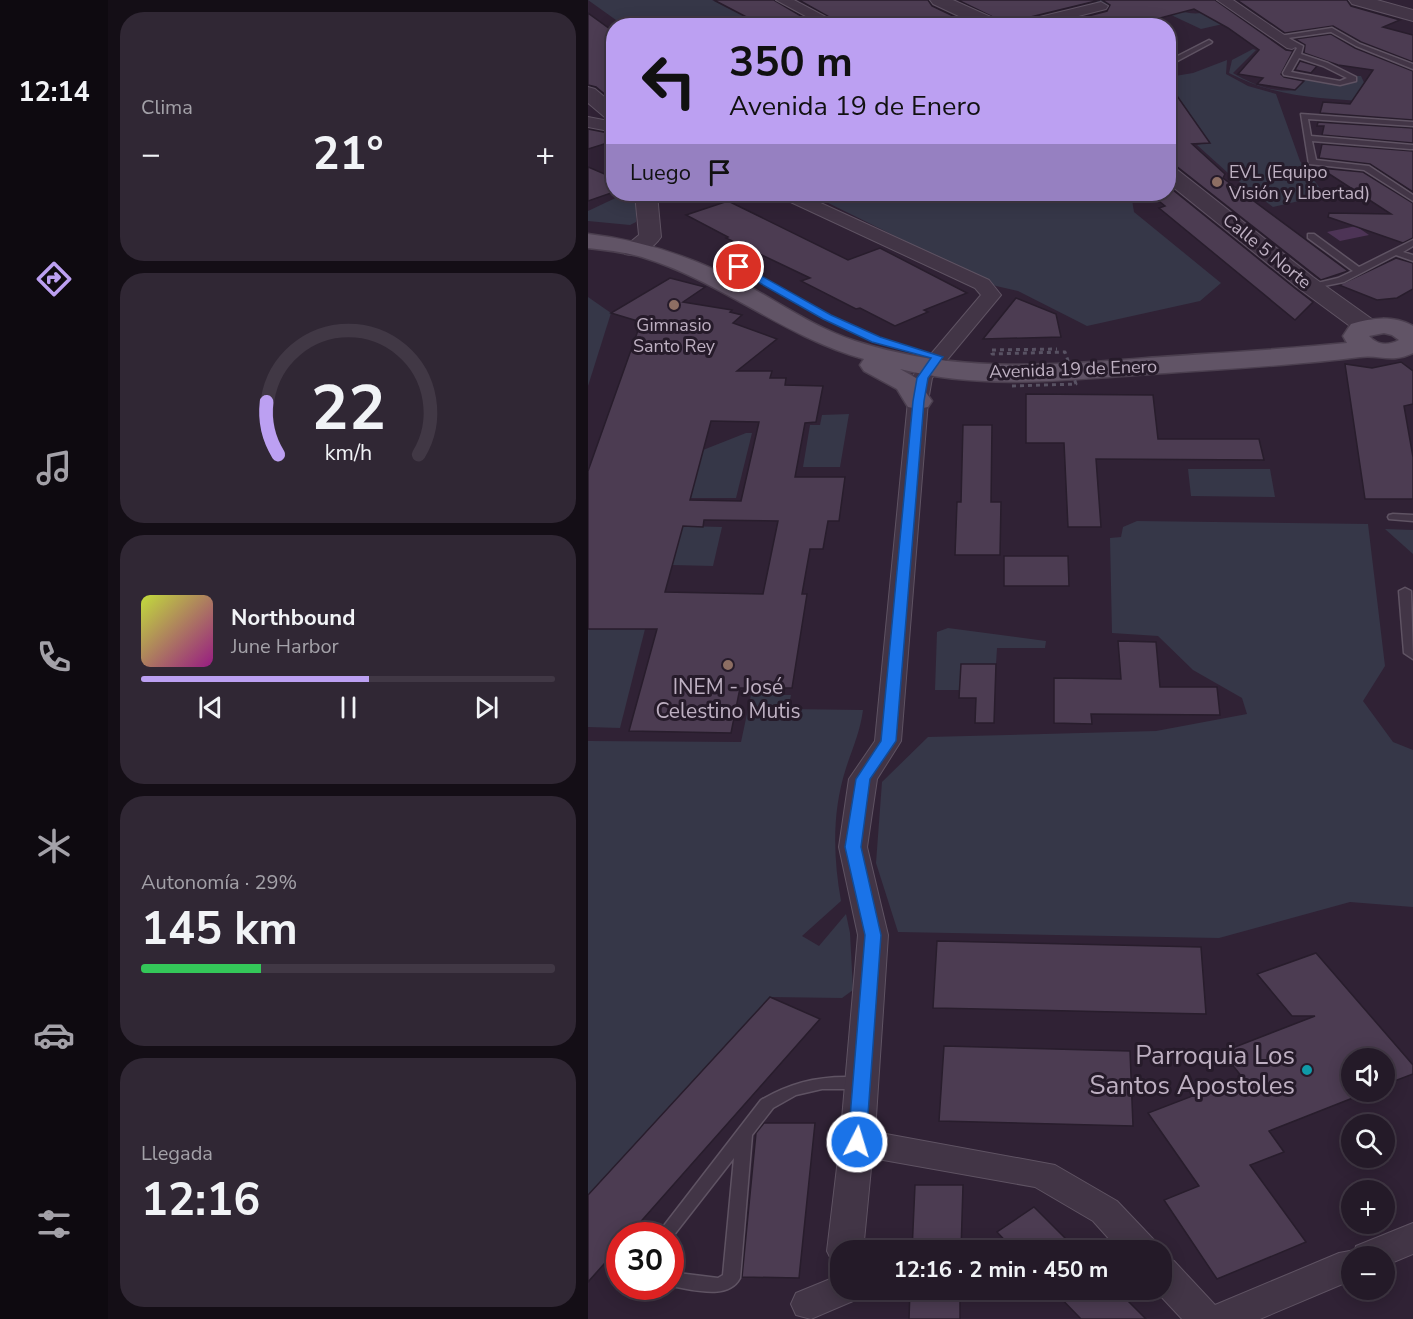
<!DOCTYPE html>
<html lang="es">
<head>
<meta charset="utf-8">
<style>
  :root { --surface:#241a28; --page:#302734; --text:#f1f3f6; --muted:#a3a1a8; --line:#413845; --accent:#bca0f2 }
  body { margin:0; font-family:"Nunito Sans",sans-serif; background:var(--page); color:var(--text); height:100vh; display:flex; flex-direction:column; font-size:22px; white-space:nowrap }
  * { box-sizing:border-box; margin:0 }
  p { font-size:20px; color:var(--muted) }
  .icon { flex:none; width:33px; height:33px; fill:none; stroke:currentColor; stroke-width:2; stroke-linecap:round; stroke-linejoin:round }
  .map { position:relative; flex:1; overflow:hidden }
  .details { display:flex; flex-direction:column; gap:12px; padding:12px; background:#140e16; width:480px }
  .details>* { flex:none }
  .top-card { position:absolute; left:18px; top:18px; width:570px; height:183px; border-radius:24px; box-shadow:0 3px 15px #0003,0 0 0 2px var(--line); background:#bca0f2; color:#111; overflow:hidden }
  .buttons { position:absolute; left:753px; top:1048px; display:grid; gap:12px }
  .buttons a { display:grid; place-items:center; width:54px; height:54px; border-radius:50%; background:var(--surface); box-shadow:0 3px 15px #0003,0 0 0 2px var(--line); font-size:30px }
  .speed { position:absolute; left:18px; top:1222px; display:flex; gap:12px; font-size:30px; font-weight:700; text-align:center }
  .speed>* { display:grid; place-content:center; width:78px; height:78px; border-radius:50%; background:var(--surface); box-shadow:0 3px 15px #0003,0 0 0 2px var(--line); line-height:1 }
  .speed .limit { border:9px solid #d22; background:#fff; color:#111 }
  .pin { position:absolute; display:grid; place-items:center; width:51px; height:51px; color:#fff; margin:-26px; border:3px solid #fff; border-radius:50%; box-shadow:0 2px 6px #0007 }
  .me { position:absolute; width:66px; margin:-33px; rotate:5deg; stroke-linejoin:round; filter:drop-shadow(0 0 4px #0008) }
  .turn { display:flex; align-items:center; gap:21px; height:126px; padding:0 24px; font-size:27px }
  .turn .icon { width:78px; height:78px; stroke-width:2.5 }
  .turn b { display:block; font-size:42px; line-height:51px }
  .then { display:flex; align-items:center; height:57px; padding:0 24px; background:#0003; gap:12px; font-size:22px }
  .big { font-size:45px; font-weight:700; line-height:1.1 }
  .details .card { flex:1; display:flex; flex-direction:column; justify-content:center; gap:9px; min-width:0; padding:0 21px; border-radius:24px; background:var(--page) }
  .details .dial { align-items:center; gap:0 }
  .dial svg { height:156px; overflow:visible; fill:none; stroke:var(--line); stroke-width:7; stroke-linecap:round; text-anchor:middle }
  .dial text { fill:var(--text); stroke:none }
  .song { display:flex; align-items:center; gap:18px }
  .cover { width:72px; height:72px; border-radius:9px; background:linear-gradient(135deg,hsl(70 70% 55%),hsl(310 70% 35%)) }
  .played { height:6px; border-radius:3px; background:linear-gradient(90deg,var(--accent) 55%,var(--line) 55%) }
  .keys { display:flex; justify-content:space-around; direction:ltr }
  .heat { display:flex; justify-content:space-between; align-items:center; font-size:33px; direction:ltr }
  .charge { height:9px; border-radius:4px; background:linear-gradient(90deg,#34c759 29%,var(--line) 0) }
  .trip { position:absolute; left:242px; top:1240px; width:342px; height:60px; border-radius:24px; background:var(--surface); box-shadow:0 3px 15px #0003,0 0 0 2px var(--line); font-weight:700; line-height:60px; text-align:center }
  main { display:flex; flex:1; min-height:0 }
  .tabs { display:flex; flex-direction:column; width:108px; justify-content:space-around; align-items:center; background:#0e0a10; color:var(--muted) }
  .tabs .icon { width:42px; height:42px }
  .tabs .active { color:var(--accent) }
  .tabs b { font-size:27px; color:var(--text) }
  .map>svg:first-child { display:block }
</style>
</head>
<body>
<main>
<nav class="tabs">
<b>12:14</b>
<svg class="icon active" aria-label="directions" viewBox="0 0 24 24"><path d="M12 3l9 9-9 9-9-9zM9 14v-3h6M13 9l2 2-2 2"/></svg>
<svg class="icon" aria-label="music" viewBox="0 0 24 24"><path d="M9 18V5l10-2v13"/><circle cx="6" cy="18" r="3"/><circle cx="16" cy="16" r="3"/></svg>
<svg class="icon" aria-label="phone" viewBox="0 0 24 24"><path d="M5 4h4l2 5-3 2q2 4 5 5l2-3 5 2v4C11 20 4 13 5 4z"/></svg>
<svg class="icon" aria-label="climate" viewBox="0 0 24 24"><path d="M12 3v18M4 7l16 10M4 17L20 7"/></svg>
<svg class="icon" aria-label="car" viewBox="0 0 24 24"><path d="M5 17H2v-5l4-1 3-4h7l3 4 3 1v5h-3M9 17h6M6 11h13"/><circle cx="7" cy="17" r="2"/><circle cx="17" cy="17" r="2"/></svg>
<svg class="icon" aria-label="filters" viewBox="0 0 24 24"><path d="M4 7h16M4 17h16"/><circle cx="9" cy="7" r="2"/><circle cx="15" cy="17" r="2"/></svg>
</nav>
<section class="details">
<div class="card"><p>Clima</p>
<div class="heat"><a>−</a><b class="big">21°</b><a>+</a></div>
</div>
<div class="card dial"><svg viewBox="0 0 100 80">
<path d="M14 69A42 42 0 1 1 86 69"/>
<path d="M14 69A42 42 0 0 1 8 42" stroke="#bca0f2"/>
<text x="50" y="56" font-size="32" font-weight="700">22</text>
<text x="50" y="72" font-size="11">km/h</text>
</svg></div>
<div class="card">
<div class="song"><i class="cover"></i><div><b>Northbound</b><p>June Harbor</p></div></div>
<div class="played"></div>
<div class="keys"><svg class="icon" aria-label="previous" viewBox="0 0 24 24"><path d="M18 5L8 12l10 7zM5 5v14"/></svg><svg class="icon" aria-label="pause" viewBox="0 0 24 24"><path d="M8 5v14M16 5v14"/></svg><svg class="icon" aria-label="next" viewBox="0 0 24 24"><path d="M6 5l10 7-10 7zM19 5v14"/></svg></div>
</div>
<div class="card"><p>Autonomía · 29%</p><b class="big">145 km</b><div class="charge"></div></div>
<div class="card"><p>Llegada</p><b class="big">12:16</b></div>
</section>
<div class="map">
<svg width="825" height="1319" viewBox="0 0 825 1319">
  <rect width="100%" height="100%" fill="#302235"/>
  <g fill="#363748">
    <path d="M0,0H124L172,25H35Z"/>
    <path d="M504,0C522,0 542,0 560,1C578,4 596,16 613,13L635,24L613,29L583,15L525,8Z"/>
    <path d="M665,49L668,50L645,73C664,84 684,93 707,90L713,84L703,77L704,75L750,84L765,76H773L785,102C733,98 688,98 641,73L644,60Z"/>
    <path d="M639,60L638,74L660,86L688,94L712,161L737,195L685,207L640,173L609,145L622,142L592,100H581V77L605,73Z"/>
    <path d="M36,194H48V222L42,225L0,221V211Z"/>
    <path d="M222,194H543L546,212L633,283L612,301L499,326L430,291L408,286Z"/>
    <path d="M0,297L23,313L0,386Z"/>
    <path d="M261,414L252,467H215L222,425H232L234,415Z"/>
    <path d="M158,433H164L148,498H102L115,450Z"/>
    <path d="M600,469H682L687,497L603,496Z"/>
    <path d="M549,521L780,524L797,666L775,701L805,742L825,750V907L762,902L631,938L310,932L288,863L294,782L340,737L568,731L659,714L654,698L605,670L570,636L524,633L522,538L533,537L535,527Z"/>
    <path d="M95,526L134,527L125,566L84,565Z"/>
    <path d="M797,529L825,530V554Z"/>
    <path d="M360,628L458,641L457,648H409L408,664H373L372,690H347L349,632Z"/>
    <path d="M0,629H57L32,728L0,727Z"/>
    <path d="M163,695H203L200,709L275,710C272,732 265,747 258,768C244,812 245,856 253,901L214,936L231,946L258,914L262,933L265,990L254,998L182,997L0,1195V741L153,742Z"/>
  </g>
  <path fill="#4d3456" d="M768,226L781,235L752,241L739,232Z"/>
  <g fill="#4c3c52" stroke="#281d2c" stroke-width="1.5" fill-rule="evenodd">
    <path d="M126,0H186L230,26H176Z"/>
    <path d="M211,0H340L344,6L386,26H257Z"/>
    <path d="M370,0H512L426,21L423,26Z"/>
    <path d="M514,0H627L698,50L705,51L693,74L696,77L716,81L707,90L669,84L675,78L650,74L671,50L640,28L606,9L542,26H462L519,11L522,5Z"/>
    <path d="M649,0H759L763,6L812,20L795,27L825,35V62L773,42L745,26L697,33Z"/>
    <path d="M0,13L26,32V102L8,87L0,85Z"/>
    <path d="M743,34L767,48L825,71V120L732,113L735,102L762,104L785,70L750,65L716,53L717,45L707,39Z"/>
    <path d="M712,61L729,66L723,73L707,70Z"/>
    <path d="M580,83L622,143L604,144L637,174L635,178L760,271L733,280L588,166L580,164Z"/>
    <path d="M730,122L825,128V143L734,135L736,126H729Z"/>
    <path d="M0,129L26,134V141L0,149Z"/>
    <path d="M734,144L825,151V192L782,164L731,158Z"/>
    <path d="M0,167L26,178V192L0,201Z"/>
    <path d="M732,168L775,172L825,203V238L815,243L740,217L741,213L803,214Z"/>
    <path d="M580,186L708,289L725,302L707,320L571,208L577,206L562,194H580Z"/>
    <path d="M140,201L260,260L292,248L379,293L336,310L340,312L307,326L272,308L268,309L213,281L222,278L138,238L140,237L98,215Z"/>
    <path d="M808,258L825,263V289L809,298L789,300L751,285Z"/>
    <path d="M82,278L117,287L95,302L144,310L142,312L154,315L145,323L189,339L149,371H184L182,378H198L197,385L235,386L228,422L217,423L207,477H257L251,521H240L235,549H222L214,594H219L204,688H152L143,733L41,731L69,629H0V471L53,322L23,313ZM123,421L171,422L153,501L102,500ZM116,520L190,521L175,594L77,592L95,526L115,527Z"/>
    <path d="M428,298L468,314L473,337L395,339Z"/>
    <path d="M813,362L825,371V404L816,406L825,457V499H777L757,364L784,368Z"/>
    <path d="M438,394L565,395L570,439H671L676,460L508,459L513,527H480L476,443H438Z"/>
    <path d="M375,425H404L403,502H413L412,555H367L369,502H373Z"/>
    <path d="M416,556H480L481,586H416Z"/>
    <path d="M530,641L568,642L572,687H629L632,715L503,714L504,724L466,723V678L533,679Z"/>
    <path d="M373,664H408L406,723H387L388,698H371Z"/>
    <path d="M349,941L613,947L618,1014L345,1008Z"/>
    <path d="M728,953L825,1065V1074L796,1085V1059H764V1092H780L681,1131L696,1152L662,1165L718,1242L629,1279L576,1200L611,1186L560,1113L654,1077L634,1052L727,1016H704L669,974Z"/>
    <path d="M182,997L232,1019L40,1236H32V1246L0,1282V1195Z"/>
    <path d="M356,1046L542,1051L545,1126L351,1121Z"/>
    <path d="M176,1123H227L211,1278L154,1277L168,1133Z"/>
    <path d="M327,1185H375L373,1251H324Z"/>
    <path d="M446,1207L490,1251H427L409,1232Z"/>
    <path d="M322,1290H372V1319H321Z"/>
    <path d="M465,1290H529L558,1319H493Z"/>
  </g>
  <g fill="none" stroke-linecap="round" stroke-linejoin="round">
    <g stroke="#5f5363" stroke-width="3">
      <g id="service">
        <path d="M744,28L772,44L825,64V69L768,46L743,32L700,38L715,46L713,54L740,63L768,77V81L752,85L696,75L695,73L709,48L690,37L691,36ZM711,58L735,66L759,78L752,81L703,72Z"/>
        <path d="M621,40L624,42L623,43L580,66V61Z"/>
        <path d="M713,114L825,122V126L720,119L723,136L825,145V149H822L724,141L728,160L781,166L825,195V201L776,170L721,164Z"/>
        <path d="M720,234H726L771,267L825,240V246L815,252L825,255V261L808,255L756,282L721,289V285L750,278L765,271L720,238Z"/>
        <path d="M805,514L825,515V521L801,519L800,517L801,515Z"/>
        <path d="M817,588L823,591L825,659L816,653L811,591Z"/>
        <path d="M258,1077L277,1079L280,1083L277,1087L272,1089H234L208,1095L185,1108L164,1135L152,1278C140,1301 103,1289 82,1286V1272L130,1278L135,1275L146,1158L82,1240V1236H68L173,1100C201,1084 226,1077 258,1077Z"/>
      </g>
    </g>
    <g stroke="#5f5363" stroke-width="2">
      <g id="minor">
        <path d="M188,0H206L255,26H236Z"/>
        <path d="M629,0H645L711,45L704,49L699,48Z"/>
        <path d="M513,2L520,6L518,9L451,26H425L427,23Z"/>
        <path d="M0,117L26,122V132L0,127Z"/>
        <path d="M192,194H213L401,280L413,295L344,378L340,401L313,741L289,779L279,847L300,935L287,1132L467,1165L529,1201L567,1241L572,1251H532L505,1221L447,1187L284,1158L275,1251H252V1264L244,1261L239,1251L252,1142L270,935L251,847L261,779L287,741L320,401L324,377L327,373L393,295L387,288L194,198Z"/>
        <path d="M825,1223V1254L796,1266V1257H764V1280L672,1319H594L567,1290H573V1257L586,1261L627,1305L751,1253L767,1250L768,1246Z"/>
        <path d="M252,1275V1290H270L265,1301L223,1319L208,1315L203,1304L208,1293Z"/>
      </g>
    </g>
    <g stroke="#5f5363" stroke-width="2">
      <g id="tertiary">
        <path d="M342,0H365L414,22L417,26H392L345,4Z"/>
        <path d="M761,0H789L825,10V21L764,4Z"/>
        <path d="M0,87L7,89L26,105V121L19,119L0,103Z"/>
        <path d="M580,166L587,168L725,277L788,322L791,327L788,332L779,334L770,332L709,287L580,183Z"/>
        <path d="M47,194H69L73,237C65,249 51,257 37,254L34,249L51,235Z"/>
      </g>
    </g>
    <g stroke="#4b3f4f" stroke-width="3">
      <path id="primary" d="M0,234C59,241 110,259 162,287C196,306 230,329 267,341C368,373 455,366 559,358C614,354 670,351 726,346L759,343L755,336L763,324C784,318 805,315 825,326V353C803,364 791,354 772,357C702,366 632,369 562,374C479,380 394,390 312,369L328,378L344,401L340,407L330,409L320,407L309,389L276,371L272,365L276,359C196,337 133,281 54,257C37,252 18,250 0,248ZM796,333L804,335L811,340C800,346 789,345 781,336Z"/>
    </g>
    <use href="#service" fill="#423546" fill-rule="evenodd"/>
    <use href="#minor" fill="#423546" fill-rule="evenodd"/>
    <use href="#tertiary" fill="#423546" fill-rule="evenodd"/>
    <use href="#primary" fill="#615466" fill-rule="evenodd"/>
    <path stroke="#585263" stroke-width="3" stroke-dasharray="4 4" stroke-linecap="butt" d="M424,386L488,384L477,352L404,354L403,350L469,349"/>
  </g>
  <path fill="#1a73e8" stroke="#114b97" stroke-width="1.5" d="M147,265H154L243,315L292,337L355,357L340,378L336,401L308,741L282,779L273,847L293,935L278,1142L276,1147L269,1149L263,1147L260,1142L277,935L257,847L268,779L293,741L325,401L329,378L343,358L284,342L235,319L147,269Z"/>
  <g fill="#8d6e63" stroke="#261b2a" stroke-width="2">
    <circle cx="629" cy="182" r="6"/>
    <circle cx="86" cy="305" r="6"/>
    <circle cx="140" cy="665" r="6"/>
  </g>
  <circle fill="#0f9aa8" stroke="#261b2a" stroke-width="2" cx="719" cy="1070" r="6"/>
  <g text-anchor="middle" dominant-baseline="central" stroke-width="6" stroke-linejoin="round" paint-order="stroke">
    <g font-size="18" fill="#beb0c2" stroke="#261b2a" text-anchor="start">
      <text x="641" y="172">EVL (Equipo<tspan x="641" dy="21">Visión y Libertad)</tspan></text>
      <text x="86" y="325" text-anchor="middle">Gimnasio<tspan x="86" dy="21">Santo Rey</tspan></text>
    </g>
    <g font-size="18" fill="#beb0c2" stroke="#261b2a">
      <text transform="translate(679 251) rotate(39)">Calle 5 Norte</text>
      <text transform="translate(485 369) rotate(-2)">Avenida 19 de Enero</text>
    </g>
    <g font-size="21" fill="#beb0c2" stroke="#261b2a">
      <text x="140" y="687">INEM - José<tspan x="140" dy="24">Celestino Mutis</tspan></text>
    </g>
    <g font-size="26" fill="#beb0c2" stroke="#261b2a" text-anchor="end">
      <text x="707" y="1055">Parroquia Los<tspan x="707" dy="30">Santos Apostoles</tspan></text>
    </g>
  </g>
</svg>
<div class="buttons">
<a><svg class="icon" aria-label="sound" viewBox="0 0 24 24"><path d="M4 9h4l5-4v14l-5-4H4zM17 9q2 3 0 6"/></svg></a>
<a><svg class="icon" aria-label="search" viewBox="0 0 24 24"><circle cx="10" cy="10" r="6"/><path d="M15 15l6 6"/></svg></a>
<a>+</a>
<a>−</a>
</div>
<div class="speed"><div class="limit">30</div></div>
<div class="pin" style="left:151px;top:267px;background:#d93025"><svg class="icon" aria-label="arrive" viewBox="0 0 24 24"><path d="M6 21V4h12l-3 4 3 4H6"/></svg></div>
<svg class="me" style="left:269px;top:1142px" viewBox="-20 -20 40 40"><circle r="17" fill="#1a73e8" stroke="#fff" stroke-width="3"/><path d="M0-11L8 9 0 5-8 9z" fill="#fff"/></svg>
<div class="trip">12:16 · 2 min · 450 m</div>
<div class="top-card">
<div class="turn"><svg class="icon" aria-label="left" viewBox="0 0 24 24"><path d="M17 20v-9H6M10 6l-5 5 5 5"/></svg><div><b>350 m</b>Avenida 19 de Enero</div></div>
<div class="then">Luego<svg class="icon" aria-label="arrive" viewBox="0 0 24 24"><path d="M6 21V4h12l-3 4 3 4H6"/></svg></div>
</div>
</div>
</main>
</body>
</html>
